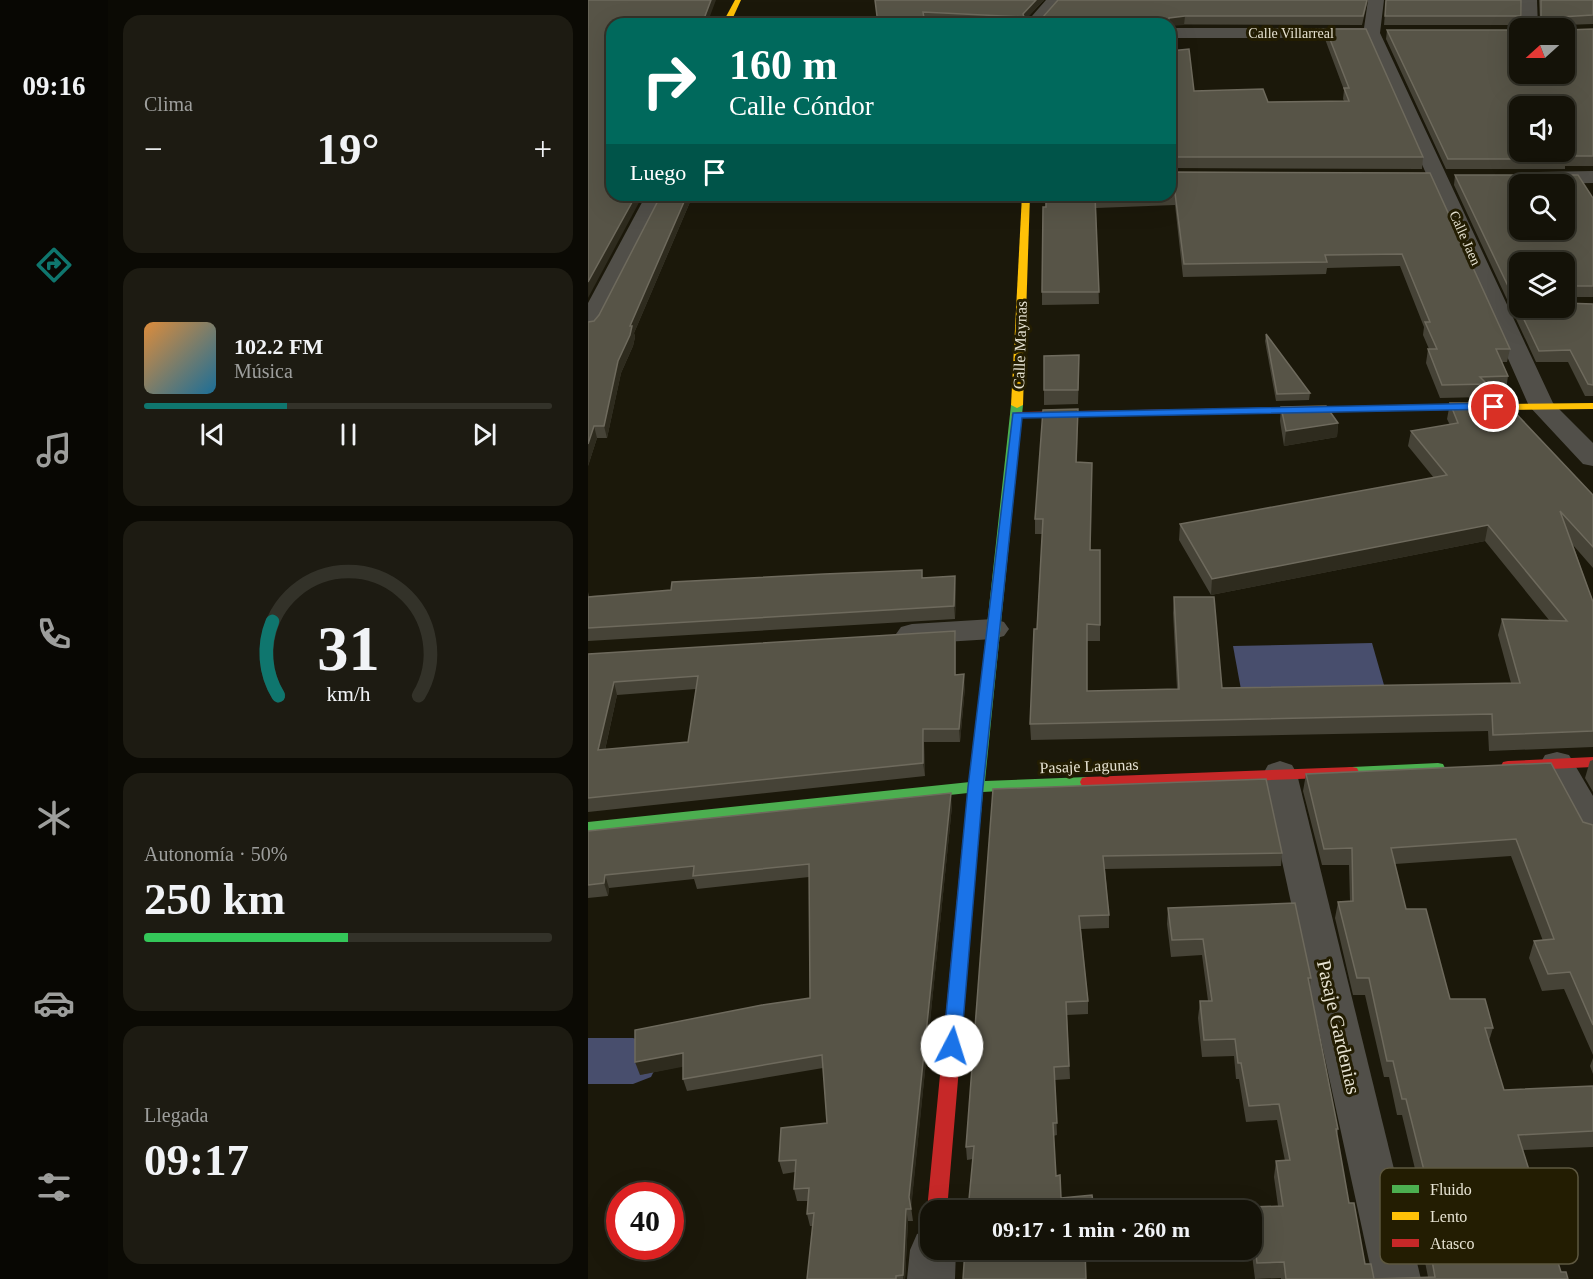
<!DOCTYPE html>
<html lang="es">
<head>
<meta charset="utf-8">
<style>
  :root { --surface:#141208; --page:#1d1b12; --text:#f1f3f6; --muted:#9d9e9c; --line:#333229; --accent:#0f766e }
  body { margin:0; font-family:Georgia,serif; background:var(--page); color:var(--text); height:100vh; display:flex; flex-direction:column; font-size:22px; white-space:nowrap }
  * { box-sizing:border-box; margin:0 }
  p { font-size:20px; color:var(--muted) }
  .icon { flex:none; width:33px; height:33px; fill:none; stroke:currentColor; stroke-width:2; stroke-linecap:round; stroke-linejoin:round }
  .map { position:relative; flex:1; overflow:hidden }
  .panel { display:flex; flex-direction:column; gap:15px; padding:15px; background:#0b0a04; width:480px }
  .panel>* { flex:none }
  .top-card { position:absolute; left:18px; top:18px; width:570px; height:183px; border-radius:18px; box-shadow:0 6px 24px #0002,0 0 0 2px var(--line); background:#00695c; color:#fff; overflow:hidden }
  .needle { width:39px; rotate:249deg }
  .fabs { position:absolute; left:921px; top:18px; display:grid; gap:12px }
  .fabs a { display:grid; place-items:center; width:66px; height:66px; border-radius:12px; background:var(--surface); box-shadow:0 6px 24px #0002,0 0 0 2px var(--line); font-size:30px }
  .speed { position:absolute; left:18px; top:1182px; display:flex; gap:12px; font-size:30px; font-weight:700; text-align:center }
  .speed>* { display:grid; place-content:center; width:78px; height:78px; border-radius:50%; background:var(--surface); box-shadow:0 6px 24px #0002,0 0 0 2px var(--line); line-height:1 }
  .speed .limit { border:9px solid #d22; background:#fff; color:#111 }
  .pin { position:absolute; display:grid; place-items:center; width:51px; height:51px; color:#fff; margin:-26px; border:3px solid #fff; border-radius:50%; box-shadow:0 2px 6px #0007 }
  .me { position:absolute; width:66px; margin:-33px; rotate:5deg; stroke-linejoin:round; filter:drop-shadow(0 0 4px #0008) }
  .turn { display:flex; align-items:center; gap:21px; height:126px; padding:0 24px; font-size:27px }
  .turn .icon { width:78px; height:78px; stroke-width:2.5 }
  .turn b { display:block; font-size:42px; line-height:51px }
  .then { display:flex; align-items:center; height:57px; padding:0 24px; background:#0003; gap:12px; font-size:22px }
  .big { font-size:45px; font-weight:800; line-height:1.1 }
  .panel .widget { flex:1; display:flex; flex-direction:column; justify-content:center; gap:9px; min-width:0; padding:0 21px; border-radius:18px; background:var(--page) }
  .panel .dial { align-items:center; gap:0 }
  .dial svg { height:156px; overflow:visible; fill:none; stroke:var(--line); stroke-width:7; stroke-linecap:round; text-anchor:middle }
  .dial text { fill:var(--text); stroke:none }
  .song { display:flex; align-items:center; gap:18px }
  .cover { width:72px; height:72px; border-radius:9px; background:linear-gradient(135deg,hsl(30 70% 55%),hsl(200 70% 35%)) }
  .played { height:6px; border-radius:3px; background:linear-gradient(90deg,var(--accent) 35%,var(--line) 35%) }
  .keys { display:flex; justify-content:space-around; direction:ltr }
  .heat { display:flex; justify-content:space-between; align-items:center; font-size:33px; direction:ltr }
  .charge { height:9px; border-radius:4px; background:linear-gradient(90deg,#34c759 50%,var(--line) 0) }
  .trip { position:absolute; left:332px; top:1200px; width:342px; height:60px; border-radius:18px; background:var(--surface); box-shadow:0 6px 24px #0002,0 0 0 2px var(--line); font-weight:800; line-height:60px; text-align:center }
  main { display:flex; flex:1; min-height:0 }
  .tabs { display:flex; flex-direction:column; width:108px; justify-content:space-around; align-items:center; background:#080703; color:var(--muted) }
  .tabs .icon { width:42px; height:42px }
  .tabs .current { color:var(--accent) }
  .tabs b { font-size:27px; color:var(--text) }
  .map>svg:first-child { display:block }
</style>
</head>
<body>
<main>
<nav class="tabs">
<b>09:16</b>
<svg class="icon current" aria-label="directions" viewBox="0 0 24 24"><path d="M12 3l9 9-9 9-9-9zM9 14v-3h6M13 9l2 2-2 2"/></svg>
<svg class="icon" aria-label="music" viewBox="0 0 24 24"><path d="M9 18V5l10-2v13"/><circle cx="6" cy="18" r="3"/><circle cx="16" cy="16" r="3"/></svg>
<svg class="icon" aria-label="phone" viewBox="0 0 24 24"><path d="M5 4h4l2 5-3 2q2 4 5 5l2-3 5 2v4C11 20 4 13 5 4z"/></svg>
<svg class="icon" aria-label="climate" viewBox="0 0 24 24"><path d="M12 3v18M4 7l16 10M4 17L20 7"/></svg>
<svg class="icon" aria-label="car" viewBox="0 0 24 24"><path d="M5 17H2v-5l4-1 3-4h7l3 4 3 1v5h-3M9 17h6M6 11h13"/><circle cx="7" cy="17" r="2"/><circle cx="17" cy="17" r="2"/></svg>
<svg class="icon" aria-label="filters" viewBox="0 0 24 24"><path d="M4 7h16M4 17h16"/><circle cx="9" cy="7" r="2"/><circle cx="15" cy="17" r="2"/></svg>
</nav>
<section class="panel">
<div class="widget"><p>Clima</p>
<div class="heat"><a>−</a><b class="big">19°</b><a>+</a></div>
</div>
<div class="widget">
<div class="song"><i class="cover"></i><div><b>102.2 FM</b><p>Música</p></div></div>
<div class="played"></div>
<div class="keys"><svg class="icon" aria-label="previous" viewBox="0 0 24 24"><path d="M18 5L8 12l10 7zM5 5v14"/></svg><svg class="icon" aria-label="pause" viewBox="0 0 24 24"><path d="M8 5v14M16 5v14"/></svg><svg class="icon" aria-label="next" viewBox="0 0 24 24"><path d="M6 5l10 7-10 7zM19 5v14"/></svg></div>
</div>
<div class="widget dial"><svg viewBox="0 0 100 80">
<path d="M14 69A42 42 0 1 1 86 69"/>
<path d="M14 69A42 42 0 0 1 11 31" stroke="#0f766e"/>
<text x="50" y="56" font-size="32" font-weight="700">31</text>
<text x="50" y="72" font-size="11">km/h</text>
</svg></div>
<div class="widget"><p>Autonomía · 50%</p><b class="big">250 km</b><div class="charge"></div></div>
<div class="widget"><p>Llegada</p><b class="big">09:17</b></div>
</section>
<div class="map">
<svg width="1005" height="1279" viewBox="0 0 1005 1279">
  <rect width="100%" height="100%" fill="#1b180a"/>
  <path fill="#484e6d" d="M784,643L798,692L654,695L645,646Z"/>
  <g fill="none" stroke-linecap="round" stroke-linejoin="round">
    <path fill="#484e6d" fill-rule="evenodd" d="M0,1038H45L63,1045L71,1061L63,1077L45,1084H0Z"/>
    <g fill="#514f49" fill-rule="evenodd">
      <path d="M458,0H475L454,24H437Z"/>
      <path d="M780,0H796L792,33L965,403L1005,443V466L995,464L941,406L778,38H582V28H776Z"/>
      <path d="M933,0H949L950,28H934Z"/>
      <path d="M1005,171V183L949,184L942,182L939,178L942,174L949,172Z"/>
      <path d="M58,195H78L12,325L8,330L0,332V303Z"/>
      <path d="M405,619L416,622L421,629L416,636L405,639L324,644L313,641L308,634L313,627L324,624Z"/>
      <path d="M969,752L981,755L1005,796V841L992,837L952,764L957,755Z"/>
      <path d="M692,761L704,765L709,774L833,1279H785L675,774L680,765Z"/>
      <path d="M342,1229V1250H368L367,1279H319L322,1250L329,1234Z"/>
    </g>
    <g fill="#4caf50" fill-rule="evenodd">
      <path d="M429,402L435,405L397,781L499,777L504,778L506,782L504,786L395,792L388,867L386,871L380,873L374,871L372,867L380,793L0,834V822L382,782L423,405Z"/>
      <path d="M850,763L855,764L857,768L855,772L850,773L764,777L759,776L757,772L759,768L764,767Z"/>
    </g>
    <g fill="#ffc107" fill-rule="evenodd">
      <path d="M147,0H153L142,24H134Z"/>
      <path d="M434,195H442L435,405L429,408L423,405Z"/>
      <path d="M1005,403V409L912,410L906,407L912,404Z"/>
    </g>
    <g fill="#c62828" fill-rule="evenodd">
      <path d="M912,404L918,407L916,409L429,418L423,415L429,412Z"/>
      <path d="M1005,757V767L920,771L915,770L913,766L915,762L920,761Z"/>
      <path d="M764,767L769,768L771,772L769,776L764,777L499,787L494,786L492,782L494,778L499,777Z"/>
      <path d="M380,861L386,863L388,867L359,1210H342V1216L339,1210L372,867L374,863Z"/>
    </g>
  </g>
  <g fill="#464337" fill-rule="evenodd">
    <path d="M287,0H456L436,21L437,24H400L337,20Z"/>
    <path d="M780,0L774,25L454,24V18Z"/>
    <path d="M798,0L933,16L932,25H796Z"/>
    <path d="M951,0H1005V24L977,25L978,30L1005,29V166H977V169H858L798,39L799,30L932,74L952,21Z"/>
    <path d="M738,29L835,157L834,169L582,168V51L606,91L680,102L756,101L755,99L756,90L737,39Z"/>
    <path d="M582,172L842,173L922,349L919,362H914L920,376L918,390H898L897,397L852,398L838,363L840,349H841L835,335L836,327L812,266L739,268L738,274L595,277L587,205L508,208L511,304L454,305V292L458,195H582Z"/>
    <path d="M867,175L1005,198V297H976V262L932,308L1005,304V396H997L980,362H948L866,185Z"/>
    <path d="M73,195H101L102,202L46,333L47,337L45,346L33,373L19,438H9L0,466V322L6,321L11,315Z"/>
    <path d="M678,334L722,393L721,400L688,401L677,341Z"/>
    <path d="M456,356L491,369L490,404L456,405Z"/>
    <path d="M862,403L1005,495V568L985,545L1005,602V747L901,751L900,731L443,740L442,724L449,629L454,534H447V519L490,409L489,462L503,550H512V641H499V691L589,689L585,613L586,597L634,688L923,683L910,635L914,619L961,620L897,541L623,595L591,540L592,524L846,478L820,446L823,431L862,425L859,419Z"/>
    <path d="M693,407L750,423L749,437L696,446L692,421Z"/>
    <path d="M335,578L368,589L367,619L0,641V592L1,596Z"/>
    <path d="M368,644V675L377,687L372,742H336L337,776L0,812V654ZM108,689L100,742L17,750L29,695Z"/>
    <path d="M1005,760V792L997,778L1002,761Z"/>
    <path d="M718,774L995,822L1005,825V1055L976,989L954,991L941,958L946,941H955L923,856L807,864L818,909L862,999L905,1028L901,1041L916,1090L1005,1086V1147L935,1150L973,1272L980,1279H693V1278L667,1279L663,1247V1210H662V1207L690,1206L686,1177L688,1161H697L689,1120L658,1122L651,1079H648L646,1056L614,1057L610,1018L612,1001H620L614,955L583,957L579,924L580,908L723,978L722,988L750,1129L749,1135L761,1203L777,1264L786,1279L840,1277L833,1242L838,1227H841L814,1115H809L801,1077H796L777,995H765L747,918L750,902L762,901L761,865H734L715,791Z"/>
    <path d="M405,789L694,853L693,866L517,869L521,915V928L493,929L500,1001V1014L479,1015L482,1079L467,1080L469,1135L465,1136L380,1210L385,1159L379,1160L378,1147Z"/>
    <path d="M364,806L323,1207L325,1221H320L317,1279H219L225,1226H222L219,1214L220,1201H209L206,1189L207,1172L195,1174L191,1161L239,1123L235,1068L99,1091L95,1079V1066L52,1075L222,998L221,877L109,889L106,879L21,888L20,896L0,898V831Z"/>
    <path d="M1005,1058V1074L1002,1066Z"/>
    <path d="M377,1250H509V1258L497,1259Z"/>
  </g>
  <g fill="#2e2b1e">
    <path d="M123,0H128L119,24H114Z"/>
    <path d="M448,0H456L436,21L435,14Z"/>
    <path d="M597,16L596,25L582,26V24H580L581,18Z"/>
    <path d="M48,195H55L0,298V282Z"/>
    <path d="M99,195H101L102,202L46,333L47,337L45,346L33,373L19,438L16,426L30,361L42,326Z"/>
    <path d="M750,423L749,437L696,446L698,431Z"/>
    <path d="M6,426L9,438L0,466V444Z"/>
    <path d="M900,525L897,541L623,595L624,579Z"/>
    <path d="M367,576L368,589L367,619L366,606Z"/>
    <path d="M367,631L368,644V688L367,675Z"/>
    <path d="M376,674L377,687L372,742L371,729Z"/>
    <path d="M26,682L29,695L14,763L10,750Z"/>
    <path d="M335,729L336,742L337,776L335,763Z"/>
    <path d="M363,793L364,806L323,1210L321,1197Z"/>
    <path d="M17,875L21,888L20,896L16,883Z"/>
    <path d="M95,1053L99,1066L52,1075L47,1062Z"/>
    <path d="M318,1209L320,1221L317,1279H315V1275Z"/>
  </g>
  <g fill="#575447" stroke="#6e6a5d" stroke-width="1.5" fill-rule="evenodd">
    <path d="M0,0H123L114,24H24V195H48L0,282Z"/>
    <path d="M287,0H448L435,14L436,17L335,12L337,24H290Z"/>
    <path d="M470,0H779L775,16H597L581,18L580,24H557L454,18Z"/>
    <path d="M798,0H933V16H797Z"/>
    <path d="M953,0H1005V15L972,17L970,21H976L978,30L1005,29V156H977L979,159H860L799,30H932V74H976V28H934L936,21H953ZM932,106H976V152H932Z"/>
    <path d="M738,29H778L835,157H582V51L601,49L606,91L675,89L680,102L761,101L756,88H761Z"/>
    <path d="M582,172L842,173L922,349H908L920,376L892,377L899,384L854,385L840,349H849L837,322H842L814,254L737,255L739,262L596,264L587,193H582Z"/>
    <path d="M867,175H990L1005,198V286H979L976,294V262H932V308H976V303L1005,304V385L1000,384L982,350L951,351ZM932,184H976V230H932Z"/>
    <path d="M73,195H99L42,326H44L42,335L30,361L16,426H6L0,444V322L6,321L11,315Z"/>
    <path d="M458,195H531L507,196L511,292H454L455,207H458Z"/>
    <path d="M678,334L722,393L689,394Z"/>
    <path d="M491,355L490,390H456V356Z"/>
    <path d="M862,403H918L1005,495V547L972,511L1005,602V731L905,735L904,714L442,724L446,629H449L455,519H447L455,410L490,409L488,462L504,463L502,550H512V625L499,624V691L591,689L586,597H626L634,688L932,683L914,619L979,621L900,525L624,579L592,524L859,475L823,431L870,423Z"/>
    <path d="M738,406L750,423L698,431L693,407Z"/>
    <path d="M334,570V578L367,576L366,606L0,628V597L83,590L84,582L236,574Z"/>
    <path d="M367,631V675L376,674L371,729H335V763L0,798V654ZM110,676L100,742L10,750L26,682Z"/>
    <path d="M963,763L995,822L1005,825V1025L982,972L960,974L946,941L966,939L928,839L803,848L818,909H838L862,999H897L905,1028H897L916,1090L1005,1086V1131L930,1135L973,1272H978L980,1279H698L696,1262L669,1263L662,1207L695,1206L688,1161L702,1160L691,1104L661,1106L653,1063H650L647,1039L616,1040L612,1001H624L615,939L584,940L580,908L707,903L723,978H720L750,1129H748L761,1203H766L777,1264H783L786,1279L847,1277L838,1227L850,1226L818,1099H814L805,1061H799L781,978H769L750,902L765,901L764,848L736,849L718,774Z"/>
    <path d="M678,779L694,853L515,856L521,915L491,916L500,1001L478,1002L481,1066L466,1067L469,1123H465L468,1176L472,1175L473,1198L504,1195L506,1210H380L386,1146L378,1147L405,789Z"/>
    <path d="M363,793L321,1197L323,1209H318L315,1275L308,1276V1279H219L226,1213L219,1214L221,1188L206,1189L208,1160L191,1161L193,1128L239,1123L234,1055L95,1079V1053L47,1062V1030L174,1005L222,998L221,864L105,876L106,866L17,875L16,883L0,885V831Z"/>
    <path d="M377,1250H497L498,1279H375Z"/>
  </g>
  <path fill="#1a73e8" stroke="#114b97" stroke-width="1.5" d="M906,403L910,404V409L434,418L395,787L373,1046L370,1051L364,1053L358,1051L355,1046L380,787L425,413Z"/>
  <g text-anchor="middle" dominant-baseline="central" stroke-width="6" stroke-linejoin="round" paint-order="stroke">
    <g font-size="14" fill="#e6e2d2" stroke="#231d02">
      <text x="703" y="33">Calle Villarreal</text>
      <text transform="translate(877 238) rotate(66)">Calle Jaen</text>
    </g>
    <g font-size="16" fill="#e6e2d2" stroke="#231d02">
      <text transform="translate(432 345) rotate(-88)">Calle Maynas</text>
      <text transform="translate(501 766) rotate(-2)">Pasaje Lagunas</text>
    </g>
    <g font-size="20" fill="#e6e2d2" stroke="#231d02">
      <text transform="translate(751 1027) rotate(77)">Pasaje Gardenias</text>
    </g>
  </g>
  <rect x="792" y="1168" width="198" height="96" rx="9" fill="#231d02" stroke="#5e5840" stroke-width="1.5"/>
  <rect x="804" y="1185" width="27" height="8" fill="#4caf50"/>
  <rect x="804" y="1212" width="27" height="8" fill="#ffc107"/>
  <rect x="804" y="1239" width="27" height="8" fill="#c62828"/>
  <g font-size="16" fill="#e6e2d2">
    <text x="842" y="1195">Fluido</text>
    <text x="842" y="1222">Lento</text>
    <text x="842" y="1249">Atasco</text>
  </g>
</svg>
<div class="fabs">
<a><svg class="needle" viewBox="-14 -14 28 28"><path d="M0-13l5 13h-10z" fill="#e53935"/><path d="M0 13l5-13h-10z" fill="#9d9e9c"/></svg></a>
<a><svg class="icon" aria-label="sound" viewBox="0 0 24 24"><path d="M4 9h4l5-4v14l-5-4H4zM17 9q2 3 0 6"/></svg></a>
<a><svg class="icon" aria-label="search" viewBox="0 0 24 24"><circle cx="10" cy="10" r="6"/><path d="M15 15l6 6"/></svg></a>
<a><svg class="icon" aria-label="layers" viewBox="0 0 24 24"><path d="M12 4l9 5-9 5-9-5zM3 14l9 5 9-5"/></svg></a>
</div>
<div class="speed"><div class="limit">40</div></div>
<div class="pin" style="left:906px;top:407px;background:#d93025"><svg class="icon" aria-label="arrive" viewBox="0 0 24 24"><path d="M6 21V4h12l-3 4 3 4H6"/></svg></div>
<svg class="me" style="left:364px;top:1046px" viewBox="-20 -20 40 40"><circle r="19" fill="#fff"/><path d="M0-13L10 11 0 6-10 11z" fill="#1a73e8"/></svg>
<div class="trip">09:17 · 1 min · 260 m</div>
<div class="top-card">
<div class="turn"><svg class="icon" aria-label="right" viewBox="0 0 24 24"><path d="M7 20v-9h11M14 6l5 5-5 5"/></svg><div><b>160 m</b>Calle Cóndor</div></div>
<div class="then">Luego<svg class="icon" aria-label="arrive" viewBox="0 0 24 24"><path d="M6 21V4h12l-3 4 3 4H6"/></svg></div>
</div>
</div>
</main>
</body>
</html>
